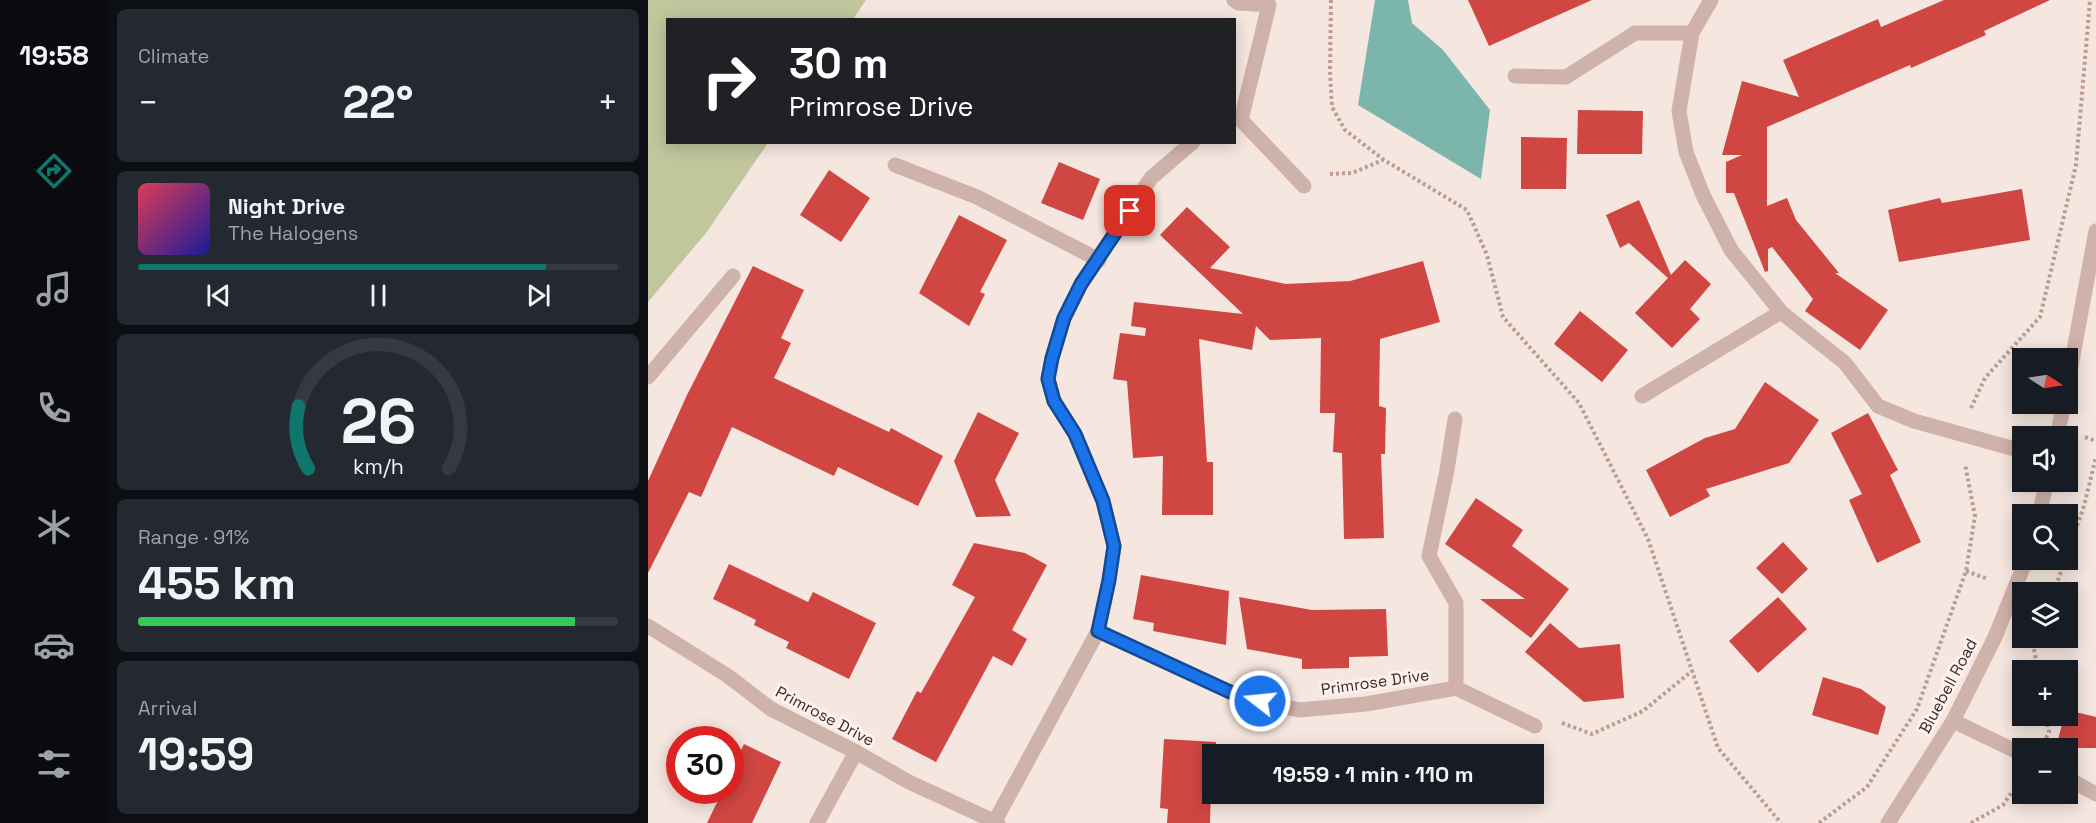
<!DOCTYPE html>
<html lang="en">
<head>
<meta charset="utf-8">
<style>
  :root { --surface:#171b24; --page:#242831; --text:#f1f3f6; --muted:#9ea1a6; --line:#363941; --accent:#0f766e }
  body { margin:0; font-family:"Space Grotesk",sans-serif; background:var(--page); color:var(--text); height:100vh; display:flex; flex-direction:column; font-size:22px; white-space:nowrap }
  * { box-sizing:border-box; margin:0 }
  p { font-size:20px; color:var(--muted) }
  .icon { flex:none; width:33px; height:33px; fill:none; stroke:currentColor; stroke-width:2; stroke-linecap:round; stroke-linejoin:round }
  .map { position:relative; flex:1; overflow:hidden }
  .details { display:flex; flex-direction:column; gap:9px; padding:9px; background:#0d0f14; width:540px }
  .details>* { flex:none }
  .top-card { position:absolute; left:18px; top:18px; width:570px; height:126px; border-radius:0px; box-shadow:0 3px 15px #0003; background:#202124; color:#fff; overflow:hidden }
  .needle { width:39px; rotate:102deg }
  .fabs { position:absolute; left:1364px; top:348px; display:grid; gap:12px }
  .fabs a { display:grid; place-items:center; width:66px; height:66px; border-radius:0px; background:var(--surface); box-shadow:0 3px 15px #0003; font-size:30px }
  .speed { position:absolute; left:18px; top:726px; display:flex; gap:12px; font-size:30px; font-weight:700; text-align:center }
  .speed>* { display:grid; place-content:center; width:78px; height:78px; border-radius:50%; background:var(--surface); box-shadow:0 3px 15px #0003; line-height:1 }
  .speed .limit { border:9px solid #d22; background:#fff; color:#111 }
  .pin { position:absolute; display:grid; place-items:center; width:51px; height:51px; color:#fff; margin:-26px; border-radius:12px; box-shadow:0 3px 9px #0006 }
  .me { position:absolute; width:66px; margin:-33px; rotate:286deg; stroke-linejoin:round; filter:drop-shadow(0 0 4px #0008) }
  .turn { display:flex; align-items:center; gap:21px; height:126px; padding:0 24px; font-size:27px }
  .turn .icon { width:78px; height:78px; stroke-width:2.5 }
  .turn b { display:block; font-size:42px; line-height:51px }
  .big { font-size:45px; font-weight:800; line-height:1.1 }
  .details .tile { flex:1; display:flex; flex-direction:column; justify-content:center; gap:9px; min-width:0; padding:0 21px; border-radius:9px; background:var(--page) }
  .details .dial { align-items:center; gap:0 }
  .dial svg { height:156px; overflow:visible; fill:none; stroke:var(--line); stroke-width:7; stroke-linecap:round; text-anchor:middle }
  .dial text { fill:var(--text); stroke:none }
  .song { display:flex; align-items:center; gap:18px }
  .cover { width:72px; height:72px; border-radius:9px; background:linear-gradient(135deg,hsl(350 70% 55%),hsl(240 70% 35%)) }
  .played { height:6px; border-radius:3px; background:linear-gradient(90deg,var(--accent) 85%,var(--line) 85%) }
  .keys { display:flex; justify-content:space-around; direction:ltr }
  .heat { display:flex; justify-content:space-between; align-items:center; font-size:33px; direction:ltr }
  .charge { height:9px; border-radius:4px; background:linear-gradient(90deg,#34c759 91%,var(--line) 0) }
  .trip { position:absolute; left:554px; top:744px; width:342px; height:60px; border-radius:0px; background:var(--surface); box-shadow:0 3px 15px #0003; font-weight:800; line-height:60px; text-align:center }
  main { display:flex; flex:1; min-height:0 }
  .tab-bar { display:flex; flex-direction:column; width:108px; justify-content:space-around; align-items:center; background:#090b0e; color:var(--muted) }
  .tab-bar .icon { width:42px; height:42px }
  .tab-bar .on { color:var(--accent) }
  .tab-bar b { font-size:27px; color:var(--text) }
  .map>svg:first-child { display:block }
</style>
</head>
<body>
<main>
<nav class="tab-bar">
<b>19:58</b>
<svg class="icon on" aria-label="directions" viewBox="0 0 24 24"><path d="M12 3l9 9-9 9-9-9zM9 14v-3h6M13 9l2 2-2 2"/></svg>
<svg class="icon" aria-label="music" viewBox="0 0 24 24"><path d="M9 18V5l10-2v13"/><circle cx="6" cy="18" r="3"/><circle cx="16" cy="16" r="3"/></svg>
<svg class="icon" aria-label="phone" viewBox="0 0 24 24"><path d="M5 4h4l2 5-3 2q2 4 5 5l2-3 5 2v4C11 20 4 13 5 4z"/></svg>
<svg class="icon" aria-label="climate" viewBox="0 0 24 24"><path d="M12 3v18M4 7l16 10M4 17L20 7"/></svg>
<svg class="icon" aria-label="car" viewBox="0 0 24 24"><path d="M5 17H2v-5l4-1 3-4h7l3 4 3 1v5h-3M9 17h6M6 11h13"/><circle cx="7" cy="17" r="2"/><circle cx="17" cy="17" r="2"/></svg>
<svg class="icon" aria-label="filters" viewBox="0 0 24 24"><path d="M4 7h16M4 17h16"/><circle cx="9" cy="7" r="2"/><circle cx="15" cy="17" r="2"/></svg>
</nav>
<section class="details">
<div class="tile"><p>Climate</p>
<div class="heat"><a>−</a><b class="big">22°</b><a>+</a></div>
</div>
<div class="tile">
<div class="song"><i class="cover"></i><div><b>Night Drive</b><p>The Halogens</p></div></div>
<div class="played"></div>
<div class="keys"><svg class="icon" aria-label="previous" viewBox="0 0 24 24"><path d="M18 5L8 12l10 7zM5 5v14"/></svg><svg class="icon" aria-label="pause" viewBox="0 0 24 24"><path d="M8 5v14M16 5v14"/></svg><svg class="icon" aria-label="next" viewBox="0 0 24 24"><path d="M6 5l10 7-10 7zM19 5v14"/></svg></div>
</div>
<div class="tile dial"><svg viewBox="0 0 100 80">
<path d="M14 69A42 42 0 1 1 86 69"/>
<path d="M14 69A42 42 0 0 1 9 37" stroke="#0f766e"/>
<text x="50" y="56" font-size="32" font-weight="700">26</text>
<text x="50" y="72" font-size="11">km/h</text>
</svg></div>
<div class="tile"><p>Range · 91%</p><b class="big">455 km</b><div class="charge"></div></div>
<div class="tile"><p>Arrival</p><b class="big">19:59</b></div>
</section>
<div class="map">
<svg width="1448" height="823" viewBox="0 0 1448 823">
  <rect width="100%" height="100%" fill="#f5e6df"/>
  <path fill="#c1c69d" d="M0,0H218L205,19L20,20V142L120,143L58,233L0,302Z"/>
  <path fill="#7bb5ab" d="M727,0H760L764,23L795,50L842,110L833,179L710,105Z"/>
  <g fill="#d04642">
    <path d="M820,0H944L841,46Z"/>
    <path d="M1296,0H1402L1336,31L1338,35L1263,68L1262,65L1119,127V206L1139,198L1148,220L1191,273H1187L1240,310L1212,350L1157,311L1165,299L1124,247L1120,249V271L1117,272L1086,193H1078V162L1094,155H1074L1094,81L1151,97L1135,60L1230,19L1233,27Z"/>
    <path d="M930,110L995,111L994,154H929Z"/>
    <path d="M873,137L919,138L918,189H873Z"/>
    <path d="M411,162L452,179L435,220L393,203Z"/>
    <path d="M181,170L222,198L193,242L152,215Z"/>
    <path d="M1374,189L1382,240L1251,262L1240,210L1292,198L1294,203Z"/>
    <path d="M991,200L1023,275L1037,260L1063,284L1042,309L1052,319L1024,348L987,313L1020,278L981,243L972,248L958,215Z"/>
    <path d="M539,207L582,247L562,268L638,284L702,281L775,261L792,322L732,339L731,406L738,408L737,454H733L736,538L696,539L694,453L685,452L687,413H672L673,338L622,340L608,326L604,350L551,339L559,462H565V515H514L515,456L485,458L479,381L465,379L472,333L497,336L498,328L483,326L486,302L595,314L512,235Z"/>
    <path d="M311,215L359,240L332,292L337,294L321,326L271,293Z"/>
    <path d="M105,266L156,290L133,338L143,343L126,378L241,432L243,428L295,456L270,506L190,467L186,476L84,427L53,497L41,492L0,573V481L39,395Z"/>
    <path d="M932,311L980,350L954,382L906,344Z"/>
    <path d="M1117,382L1171,420L1141,463L1058,489L1062,496L1022,517L998,470L1057,438L1087,429Z"/>
    <path d="M330,412L371,433L347,480L363,516L328,517L306,461Z"/>
    <path d="M1220,413L1250,470L1242,475L1273,542L1229,563L1201,500L1214,494L1183,433Z"/>
    <path d="M828,498L875,530L864,546L921,589L883,638L832,599H877L797,544Z"/>
    <path d="M1135,542L1160,569L1134,594L1108,568Z"/>
    <path d="M326,543L377,553L399,565L364,630L379,639L364,666L345,656L288,762L244,739L269,691L273,693L327,597L304,585Z"/>
    <path d="M81,564L160,602L165,592L228,623L201,679L138,648L141,642L106,625L108,620L65,599Z"/>
    <path d="M493,575L581,591L578,645L505,631L506,623L485,619Z"/>
    <path d="M591,597L664,610L738,609L740,656L701,657V668L654,669V659L599,649Z"/>
    <path d="M1130,597L1159,629L1110,673L1081,641Z"/>
    <path d="M902,623L931,648L972,644L976,698L936,702L877,652Z"/>
    <path d="M1175,677L1213,689L1238,707L1230,735L1164,715Z"/>
    <path d="M1419,710L1448,717V748H1408L1416,716H1419Z"/>
    <path d="M516,739L568,742L567,754H564L562,823H519L520,809L512,808Z"/>
    <path d="M96,744L133,762L104,823H59L75,790H82V774Z"/>
  </g>
  <g fill="none" stroke-linecap="round" stroke-linejoin="round">
    <g stroke="#bb9c93" stroke-width="4" stroke-dasharray="3 3" stroke-linecap="butt">
      <path d="M683,0L682,73L684,107L697,130L736,160L819,210L839,255L855,317L931,403L1000,539L1070,748L1133,823"/>
      <path d="M682,174L704,173L735,160"/>
      <path d="M1323,408L1337,378L1392,317L1428,165L1442,0"/>
      <path d="M1437,437L1448,441"/>
      <path d="M1419,554L1436,506L1448,457"/>
      <path d="M1318,571L1340,579"/>
      <path d="M1406,592L1417,560"/>
      <path d="M1388,638L1385,644L1390,670"/>
      <path d="M914,723L944,734L995,711L1044,671"/>
      <path d="M1398,738L1401,732L1398,716"/>
      <path d="M1171,823L1219,787L1269,709L1318,571L1327,516L1317,464"/>
      <path d="M1323,823L1355,805L1371,782"/>
    </g>
    <g stroke="#cfb2a9" stroke-width="15">
      <path d="M586,0L590,3L621,5L593,120L656,186"/>
      <path d="M1063,0L1044,33L1031,111L1038,152L1055,195L1083,250L1133,312L1197,363L1230,406L1266,421L1374,451"/>
      <path d="M867,76L918,77L987,33H1044"/>
      <path d="M247,165L329,197L451,260"/>
      <path d="M0,377L85,276"/>
      <path d="M1419,388L1448,231"/>
      <path d="M994,396L1133,312"/>
      <path d="M807,419L799,470L781,556L808,603V688"/>
      <path d="M1409,436L1416,404"/>
      <path d="M1391,514L1399,482"/>
      <path d="M0,626L80,676L123,709L208,752L261,782L350,823"/>
      <path d="M450,631L593,697L651,710L718,704L808,688L887,726"/>
      <path d="M1305,721L1374,754"/>
      <path d="M1419,778L1448,794"/>
      <path d="M347,821L450,631L461,580L466,546L455,501L427,434L406,401L400,379L404,358L416,318L433,284L503,178L545,142"/>
      <path d="M169,823L208,752"/>
      <path d="M1240,823L1305,721L1347,637L1378,560"/>
    </g>
  </g>
  <g fill="none" stroke-linecap="round" stroke-linejoin="round">
    <g stroke="#114b97" stroke-width="15">
      <path id="route" d="M482,211L433,284L416,318L404,358L400,379L406,401L427,434L455,501L466,546L461,580L450,631L593,697L612,701"/>
    </g>
    <use href="#route" stroke="#1a73e8" stroke-width="10"/>
  </g>
  <g text-anchor="middle" dominant-baseline="central" stroke-width="6" stroke-linejoin="round" paint-order="stroke">
    <g font-size="16" fill="#3b2b2a" stroke="#fcf1ec">
      <text transform="translate(727 682) rotate(-8)">Primrose Drive</text>
      <text transform="translate(1300 686) rotate(-62)">Bluebell Road</text>
      <text transform="translate(177 716) rotate(28)">Primrose Drive</text>
    </g>
  </g>
</svg>
<div class="fabs">
<a><svg class="needle" viewBox="-14 -14 28 28"><path d="M0-13l5 13h-10z" fill="#e53935"/><path d="M0 13l5-13h-10z" fill="#9ea1a6"/></svg></a>
<a><svg class="icon" aria-label="sound" viewBox="0 0 24 24"><path d="M4 9h4l5-4v14l-5-4H4zM17 9q2 3 0 6"/></svg></a>
<a><svg class="icon" aria-label="search" viewBox="0 0 24 24"><circle cx="10" cy="10" r="6"/><path d="M15 15l6 6"/></svg></a>
<a><svg class="icon" aria-label="layers" viewBox="0 0 24 24"><path d="M12 4l9 5-9 5-9-5zM3 14l9 5 9-5"/></svg></a>
<a>+</a>
<a>−</a>
</div>
<div class="speed"><div class="limit">30</div></div>
<div class="pin" style="left:482px;top:211px;background:#d93025"><svg class="icon" aria-label="arrive" viewBox="0 0 24 24"><path d="M6 21V4h12l-3 4 3 4H6"/></svg></div>
<svg class="me" style="left:612px;top:701px" viewBox="-20 -20 40 40"><circle r="17" fill="#1a73e8" stroke="#fff" stroke-width="3"/><path d="M0-11L8 9 0 5-8 9z" fill="#fff"/></svg>
<div class="trip">19:59 · 1 min · 110 m</div>
<div class="top-card">
<div class="turn"><svg class="icon" aria-label="right" viewBox="0 0 24 24"><path d="M7 20v-9h11M14 6l5 5-5 5"/></svg><div><b>30 m</b>Primrose Drive</div></div>
</div>
</div>
</main>
</body>
</html>
